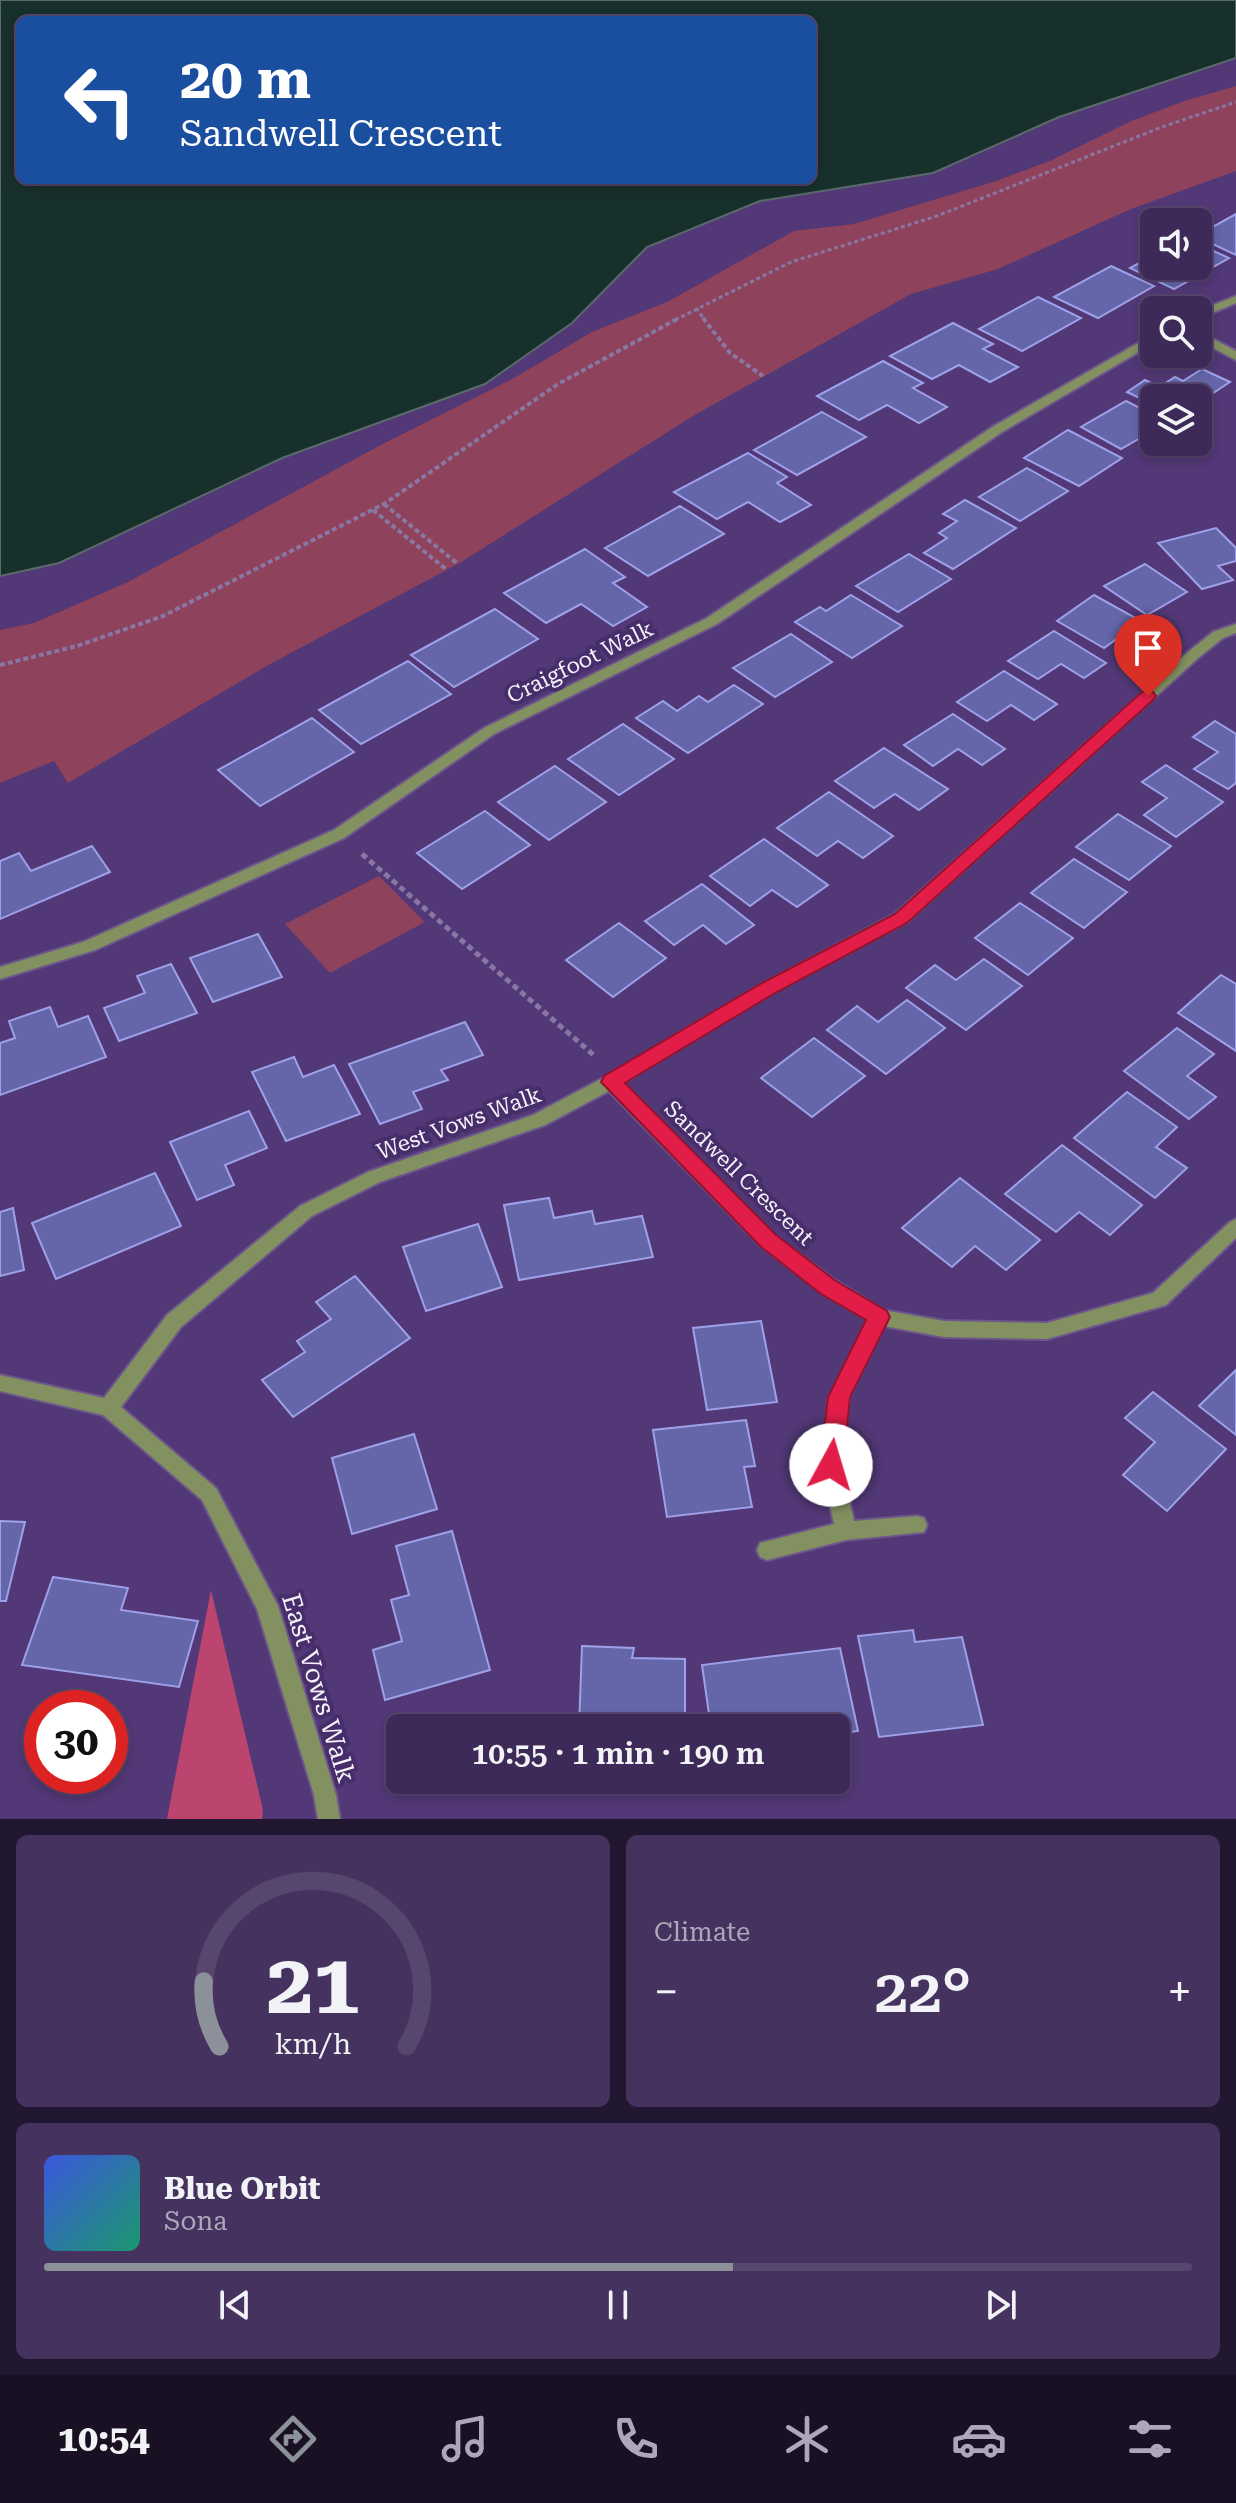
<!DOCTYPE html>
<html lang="en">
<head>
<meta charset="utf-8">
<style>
  :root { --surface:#3e2a58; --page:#45325e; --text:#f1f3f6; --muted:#ada7ba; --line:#57466e; --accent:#8c9099 }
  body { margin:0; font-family:"Roboto Serif",serif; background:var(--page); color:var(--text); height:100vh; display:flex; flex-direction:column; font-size:30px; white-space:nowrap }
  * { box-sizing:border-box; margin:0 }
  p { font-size:26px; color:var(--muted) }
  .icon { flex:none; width:44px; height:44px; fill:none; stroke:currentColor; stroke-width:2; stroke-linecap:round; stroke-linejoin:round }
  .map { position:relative; height:1819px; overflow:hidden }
  .details { display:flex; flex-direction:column; gap:16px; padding:16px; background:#221730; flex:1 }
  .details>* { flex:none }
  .banner { position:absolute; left:16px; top:16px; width:800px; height:168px; border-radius:12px; box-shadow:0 4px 12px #0003,0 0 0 2px var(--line); background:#1a4fa0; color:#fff; overflow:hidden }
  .controls { position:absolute; left:1140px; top:208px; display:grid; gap:16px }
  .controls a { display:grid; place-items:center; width:72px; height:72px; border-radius:12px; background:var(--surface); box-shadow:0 4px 12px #0003,0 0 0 2px var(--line); font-size:40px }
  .speed { position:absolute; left:24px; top:1690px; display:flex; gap:16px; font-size:40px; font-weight:700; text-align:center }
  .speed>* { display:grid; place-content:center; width:104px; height:104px; border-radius:50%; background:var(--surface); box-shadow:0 4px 12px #0003,0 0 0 2px var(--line); line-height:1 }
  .speed .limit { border:12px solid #d22; background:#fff; color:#111 }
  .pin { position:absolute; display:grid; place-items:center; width:68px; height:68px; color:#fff; margin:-82px -34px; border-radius:50% 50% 50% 0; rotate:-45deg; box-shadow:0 0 8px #0007 }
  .pin .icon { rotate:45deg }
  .me { position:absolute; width:88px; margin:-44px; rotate:6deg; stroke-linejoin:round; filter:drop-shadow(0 0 6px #0008) }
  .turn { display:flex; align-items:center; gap:28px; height:168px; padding:0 32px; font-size:36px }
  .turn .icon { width:104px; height:104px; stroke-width:2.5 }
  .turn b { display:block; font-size:56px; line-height:68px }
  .big { font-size:60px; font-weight:600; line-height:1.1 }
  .details .tile { flex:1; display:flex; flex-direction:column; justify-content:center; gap:12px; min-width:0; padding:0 28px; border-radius:12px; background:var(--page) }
  .details .dial { align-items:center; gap:0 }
  .dial svg { height:208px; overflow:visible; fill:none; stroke:var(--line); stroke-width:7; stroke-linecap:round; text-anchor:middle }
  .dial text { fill:var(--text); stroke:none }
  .song { display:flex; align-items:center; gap:24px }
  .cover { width:96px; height:96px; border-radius:12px; background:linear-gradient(135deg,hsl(230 70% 55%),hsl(160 70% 35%)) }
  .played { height:8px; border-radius:4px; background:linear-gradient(90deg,var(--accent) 60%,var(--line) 60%) }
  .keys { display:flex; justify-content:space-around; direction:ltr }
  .heat { display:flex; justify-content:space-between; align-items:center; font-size:44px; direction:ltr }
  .details .tiles { flex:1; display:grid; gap:16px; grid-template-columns:1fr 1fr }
  .tile:last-child { grid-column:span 2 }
  .trip { position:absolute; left:386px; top:1714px; width:464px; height:80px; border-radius:12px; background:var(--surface); box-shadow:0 4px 12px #0003,0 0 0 2px var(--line); font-weight:600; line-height:80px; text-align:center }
  .tabs { display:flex; height:128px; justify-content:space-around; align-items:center; background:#191123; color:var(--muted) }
  .tabs .icon { width:56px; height:56px }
  .tabs .selected { color:var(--accent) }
  .tabs b { font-size:36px; color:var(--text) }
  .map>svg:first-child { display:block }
</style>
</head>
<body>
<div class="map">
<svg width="1236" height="1819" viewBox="0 0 1236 1819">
  <rect width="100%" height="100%" fill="#523876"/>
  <g fill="#8f425b">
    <path d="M1236,86V171L1131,209L998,269L911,294L693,416L458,564L270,664L68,783L54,761L0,783V630L34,623L128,582L379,446L514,378L592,332L667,302L794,231L854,224L996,181L1050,161L1129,122L1184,101Z"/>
    <path d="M379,876L425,922L330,973L285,924Z"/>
  </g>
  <path fill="#bc4570" d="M211,1590L263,1810L262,1819H167Z"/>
  <path fill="#18302c" stroke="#5a6a6a" stroke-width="2" fill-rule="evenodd" d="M0,0H1236V58L1059,117L933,173L760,201L647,247L572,323L485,384L282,458L59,563L0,576ZM20,20H812V180H20Z"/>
  <g fill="#6566a9" stroke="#9ea1e9" stroke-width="2">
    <path d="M1236,214V255L1198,237V235Z"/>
    <path d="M1198,244L1229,258L1174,289L1130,268L1154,255V266H1198Z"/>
    <path d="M1111,266L1154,286L1098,318L1054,297Z"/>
    <path d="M1038,297L1081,318L1022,351L979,329Z"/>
    <path d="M953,323L993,344L983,349L1018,367L990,382L959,365L932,379L890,356Z"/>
    <path d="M883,361L923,383L913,388L947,407L919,423L887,405L859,420L817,396Z"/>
    <path d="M1202,369L1230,382L1198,403V398H1154V405L1127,392L1145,380L1159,387L1175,377L1183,381Z"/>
    <path d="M1126,401L1154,415V430L1121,449L1081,427Z"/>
    <path d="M822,412L866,437L797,475L754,450Z"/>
    <path d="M1068,430L1122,458L1079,486L1024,458Z"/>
    <path d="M748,453L787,477L777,483L811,505L780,522L748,502L717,519L674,492Z"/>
    <path d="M1027,468L1068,491L1020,521L979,497Z"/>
    <path d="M965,500L1016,528L953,569L924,553L947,538L939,533L957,521L943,514Z"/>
    <path d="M680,506L724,534L648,576L605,548Z"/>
    <path d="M1216,528L1236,548V561L1218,566L1233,580L1202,589L1158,543Z"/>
    <path d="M585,549L625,577L613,583L647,607L613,626L581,604L546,623L504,593Z"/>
    <path d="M909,554L951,579L898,612L856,586Z"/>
    <path d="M1145,564L1187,592L1147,615L1104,586Z"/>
    <path d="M851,595L902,626L852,658L795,622L820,607L826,611Z"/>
    <path d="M1094,595L1141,621L1104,648L1057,621Z"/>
    <path d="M495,609L538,639L454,687L411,655Z"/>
    <path d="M1054,631L1106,663L1084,678L1061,664L1038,679L1008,661Z"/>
    <path d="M791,634L832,662L775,697L733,668Z"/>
    <path d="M408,661L451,694L361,744L319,710Z"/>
    <path d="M1004,671L1057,704L1034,720L1011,705L987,721L957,702Z"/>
    <path d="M734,685L763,704L688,753L636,718L663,701L677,711L699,696L708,702Z"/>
    <path d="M953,714L1005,749L982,765L958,749L933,766L904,745Z"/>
    <path d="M312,718L354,752L260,806L218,770Z"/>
    <path d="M1215,721L1236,734V783L1228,789L1194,769L1218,752L1193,737Z"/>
    <path d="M623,724L674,759L619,795L568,759Z"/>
    <path d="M884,748L948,789L919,810L895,794L874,808L835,781Z"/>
    <path d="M1166,765L1223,802L1176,837L1144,815L1167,798L1142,782Z"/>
    <path d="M555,766L606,802L549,840L498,802Z"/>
    <path d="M829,792L893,836L863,858L838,841L817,856L777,828Z"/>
    <path d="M485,811L530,845L462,889L417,853Z"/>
    <path d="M1118,814L1171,846L1129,880L1076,847Z"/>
    <path d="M764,839L828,885L797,907L772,890L750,906L710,876Z"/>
    <path d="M92,846L110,872L0,919V861L19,853L31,871Z"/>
    <path d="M1074,859L1127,892L1084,928L1031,893Z"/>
    <path d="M702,884L754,925L726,944L703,925L674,945L645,921Z"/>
    <path d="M1020,903L1073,938L1028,975L975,938Z"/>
    <path d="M619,923L666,958L613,997L566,960Z"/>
    <path d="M258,934L282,977L213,1002L190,958Z"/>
    <path d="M984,959L1022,986L966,1030L906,988L935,965L956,980Z"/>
    <path d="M171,964L197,1013L119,1041L104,1008L145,993L137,976Z"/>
    <path d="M1221,975L1236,984V1051L1178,1013Z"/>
    <path d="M907,1000L945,1028L886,1074L827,1030L857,1006L878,1022Z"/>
    <path d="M50,1007L58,1027L88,1016L106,1057L0,1095V1043L15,1038L9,1021Z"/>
    <path d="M465,1022L483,1055L441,1070L448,1080L413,1092L422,1109L380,1124L349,1064Z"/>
    <path d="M1177,1028L1214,1054L1187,1076L1216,1097L1189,1119L1124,1071Z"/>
    <path d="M814,1038L865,1076L812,1117L761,1078Z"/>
    <path d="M294,1057L303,1077L334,1065L360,1114L286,1141L252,1072Z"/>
    <path d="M1127,1092L1177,1127L1156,1147L1187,1168L1155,1198L1074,1138Z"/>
    <path d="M249,1111L267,1148L225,1165L234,1185L197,1200L170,1142Z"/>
    <path d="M1062,1145L1142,1205L1110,1235L1079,1212L1056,1232L1005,1194Z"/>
    <path d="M155,1173L181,1226L56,1279L32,1223Z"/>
    <path d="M960,1178L1040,1240L1006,1270L975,1246L952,1267L902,1228Z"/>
    <path d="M549,1198L554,1218L592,1211L595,1224L642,1216L653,1257L519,1280L504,1205Z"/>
    <path d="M13,1208L24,1270L0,1276V1212Z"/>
    <path d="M478,1224L502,1287L426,1311L403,1247Z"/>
    <path d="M355,1276L410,1338L293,1417L262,1380L305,1352L297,1341L331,1319L316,1302Z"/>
    <path d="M761,1321L777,1402L707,1410L693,1328Z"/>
    <path d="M1236,1370V1435L1199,1406Z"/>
    <path d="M1153,1392L1226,1449L1167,1511L1123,1475L1155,1442L1125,1418Z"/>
    <path d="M746,1420L755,1466L744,1467L752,1507L667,1517L653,1430Z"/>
    <path d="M414,1434L437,1509L352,1534L332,1458Z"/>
    <path d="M0,1521L25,1522L6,1601H0Z"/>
    <path d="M452,1531L490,1670L385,1700L373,1650L402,1641L391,1600L409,1595L396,1546Z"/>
    <path d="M53,1577L128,1588L121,1610L198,1621L179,1687L22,1665Z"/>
    <path d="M913,1630L915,1642L962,1637L983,1725L879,1737L858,1636Z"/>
    <path d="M582,1646L634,1648L632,1658L685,1659V1728H579Z"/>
    <path d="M840,1648L858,1731L836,1734V1728H711L702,1665Z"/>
  </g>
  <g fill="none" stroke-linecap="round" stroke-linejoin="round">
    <g stroke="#6c568b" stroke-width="4">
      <g id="street">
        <path d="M1236,296V303L1198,319V311Z"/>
        <path d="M1198,331L1236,351V360L1198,340Z"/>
        <path d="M1154,334V343L1002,432L717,624L494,734L344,838L95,950L0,979V967L83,942L334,830L484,728L707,618L994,426Z"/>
        <path d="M1236,624V633L1223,638L1197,659L907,922L774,992L623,1083L775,1236L836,1281L883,1310L944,1321L1047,1323L1153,1293L1230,1222L1236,1219V1238L1166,1305L1047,1339L944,1337L884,1326L849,1397L841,1465L854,1521L917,1516L924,1518L927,1525L924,1532L846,1540L767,1560L760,1557L757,1550L760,1543L834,1524L821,1465L829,1397L868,1320L822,1293L761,1246L609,1091L545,1125L380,1182L312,1216L181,1327L121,1407L216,1488L278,1606L336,1795L340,1819H318L314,1795L257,1609L202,1500L103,1415L0,1391V1375L104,1398L167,1315L300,1206L368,1172L533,1115L605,1077L762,984L895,914L1187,653L1213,632Z"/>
      </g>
    </g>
    <g stroke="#8977a3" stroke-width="3" stroke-dasharray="4 3" stroke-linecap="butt">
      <path d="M696,308L705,320"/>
      <path d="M675,320L791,262L937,216L1162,127L1236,102"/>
    </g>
    <g stroke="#8977a3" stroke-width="4" stroke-dasharray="5 3" stroke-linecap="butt">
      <path d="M703,318L730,353L763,376"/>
      <path d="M384,504L458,564"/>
      <path d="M373,510L447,570"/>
      <path d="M0,665L77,646L163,616L384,504L558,384L679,318"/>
    </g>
    <path stroke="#8977a3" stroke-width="5" stroke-dasharray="6 4" stroke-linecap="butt" d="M362,854L596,1057"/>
    <use href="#street" fill="#839161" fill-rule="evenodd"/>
  </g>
  <path fill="#e11d48" stroke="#92132f" stroke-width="2" d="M1148,691L1153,692L1156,696L1153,700L907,923L775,993L625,1083L776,1235L836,1281L887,1311L890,1317L850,1397L843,1465L839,1473L831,1476L823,1473L820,1465L828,1397L866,1320L821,1294L761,1247L601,1082L604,1076L762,983L895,914L1142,692Z"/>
  <g text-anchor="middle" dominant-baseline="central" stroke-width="8" stroke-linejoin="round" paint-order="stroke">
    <g font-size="22" fill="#f5f3fa" stroke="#472d6a">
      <text transform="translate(580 662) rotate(-26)">Craigfoot Walk</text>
      <text transform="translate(459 1123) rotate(-20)">West Vows Walk</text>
      <text transform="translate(739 1173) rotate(44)">Sandwell Crescent</text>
    </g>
    <g font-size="26" fill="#f5f3fa" stroke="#472d6a">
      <text transform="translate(319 1688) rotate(73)">East Vows Walk</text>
    </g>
  </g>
</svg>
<div class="controls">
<a><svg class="icon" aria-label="sound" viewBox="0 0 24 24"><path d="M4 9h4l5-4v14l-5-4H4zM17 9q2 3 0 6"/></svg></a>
<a><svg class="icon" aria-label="search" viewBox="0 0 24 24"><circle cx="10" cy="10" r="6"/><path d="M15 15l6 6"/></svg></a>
<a><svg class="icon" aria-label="layers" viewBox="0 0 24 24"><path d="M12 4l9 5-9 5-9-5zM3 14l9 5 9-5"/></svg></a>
</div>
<div class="speed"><div class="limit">30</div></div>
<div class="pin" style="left:1148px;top:696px;background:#d93025"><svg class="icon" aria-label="arrive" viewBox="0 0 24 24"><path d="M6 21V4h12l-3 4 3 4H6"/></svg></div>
<svg class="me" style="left:831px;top:1465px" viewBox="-20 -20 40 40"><circle r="19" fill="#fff"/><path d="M0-13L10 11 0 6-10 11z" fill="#e11d48"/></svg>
<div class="trip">10:55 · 1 min · 190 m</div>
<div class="banner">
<div class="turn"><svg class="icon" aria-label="left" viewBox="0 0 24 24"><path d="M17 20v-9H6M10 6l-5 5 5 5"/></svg><div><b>20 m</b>Sandwell Crescent</div></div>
</div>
</div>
<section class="details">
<div class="tiles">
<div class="tile dial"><svg viewBox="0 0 100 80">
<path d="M14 69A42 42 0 1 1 86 69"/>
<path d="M14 69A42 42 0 0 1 8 44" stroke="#8c9099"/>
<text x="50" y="56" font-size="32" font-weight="700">21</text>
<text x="50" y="72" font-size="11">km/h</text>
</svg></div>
<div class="tile"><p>Climate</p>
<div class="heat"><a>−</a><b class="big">22°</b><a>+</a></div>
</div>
<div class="tile">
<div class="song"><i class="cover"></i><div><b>Blue Orbit</b><p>Sona</p></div></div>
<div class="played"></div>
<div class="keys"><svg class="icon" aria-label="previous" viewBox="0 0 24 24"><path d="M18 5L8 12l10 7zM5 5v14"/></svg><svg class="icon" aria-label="pause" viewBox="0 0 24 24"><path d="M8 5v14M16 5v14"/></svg><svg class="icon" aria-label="next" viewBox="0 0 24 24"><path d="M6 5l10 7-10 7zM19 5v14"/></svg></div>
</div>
</div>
</section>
<nav class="tabs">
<b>10:54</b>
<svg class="icon selected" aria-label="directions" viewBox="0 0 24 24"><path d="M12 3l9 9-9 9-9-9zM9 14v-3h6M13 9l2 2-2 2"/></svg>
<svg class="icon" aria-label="music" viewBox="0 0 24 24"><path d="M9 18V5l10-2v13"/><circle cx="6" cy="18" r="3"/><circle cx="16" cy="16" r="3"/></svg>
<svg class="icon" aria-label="phone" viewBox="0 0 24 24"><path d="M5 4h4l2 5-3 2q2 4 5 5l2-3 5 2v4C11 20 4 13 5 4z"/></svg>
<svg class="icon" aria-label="climate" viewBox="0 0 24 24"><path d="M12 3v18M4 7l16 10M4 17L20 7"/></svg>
<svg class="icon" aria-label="car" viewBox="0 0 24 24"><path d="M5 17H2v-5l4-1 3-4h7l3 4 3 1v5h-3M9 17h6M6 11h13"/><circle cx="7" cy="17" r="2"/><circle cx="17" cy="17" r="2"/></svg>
<svg class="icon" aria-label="filters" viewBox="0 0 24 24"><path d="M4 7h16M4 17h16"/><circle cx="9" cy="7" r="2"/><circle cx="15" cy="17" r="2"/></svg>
</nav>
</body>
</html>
